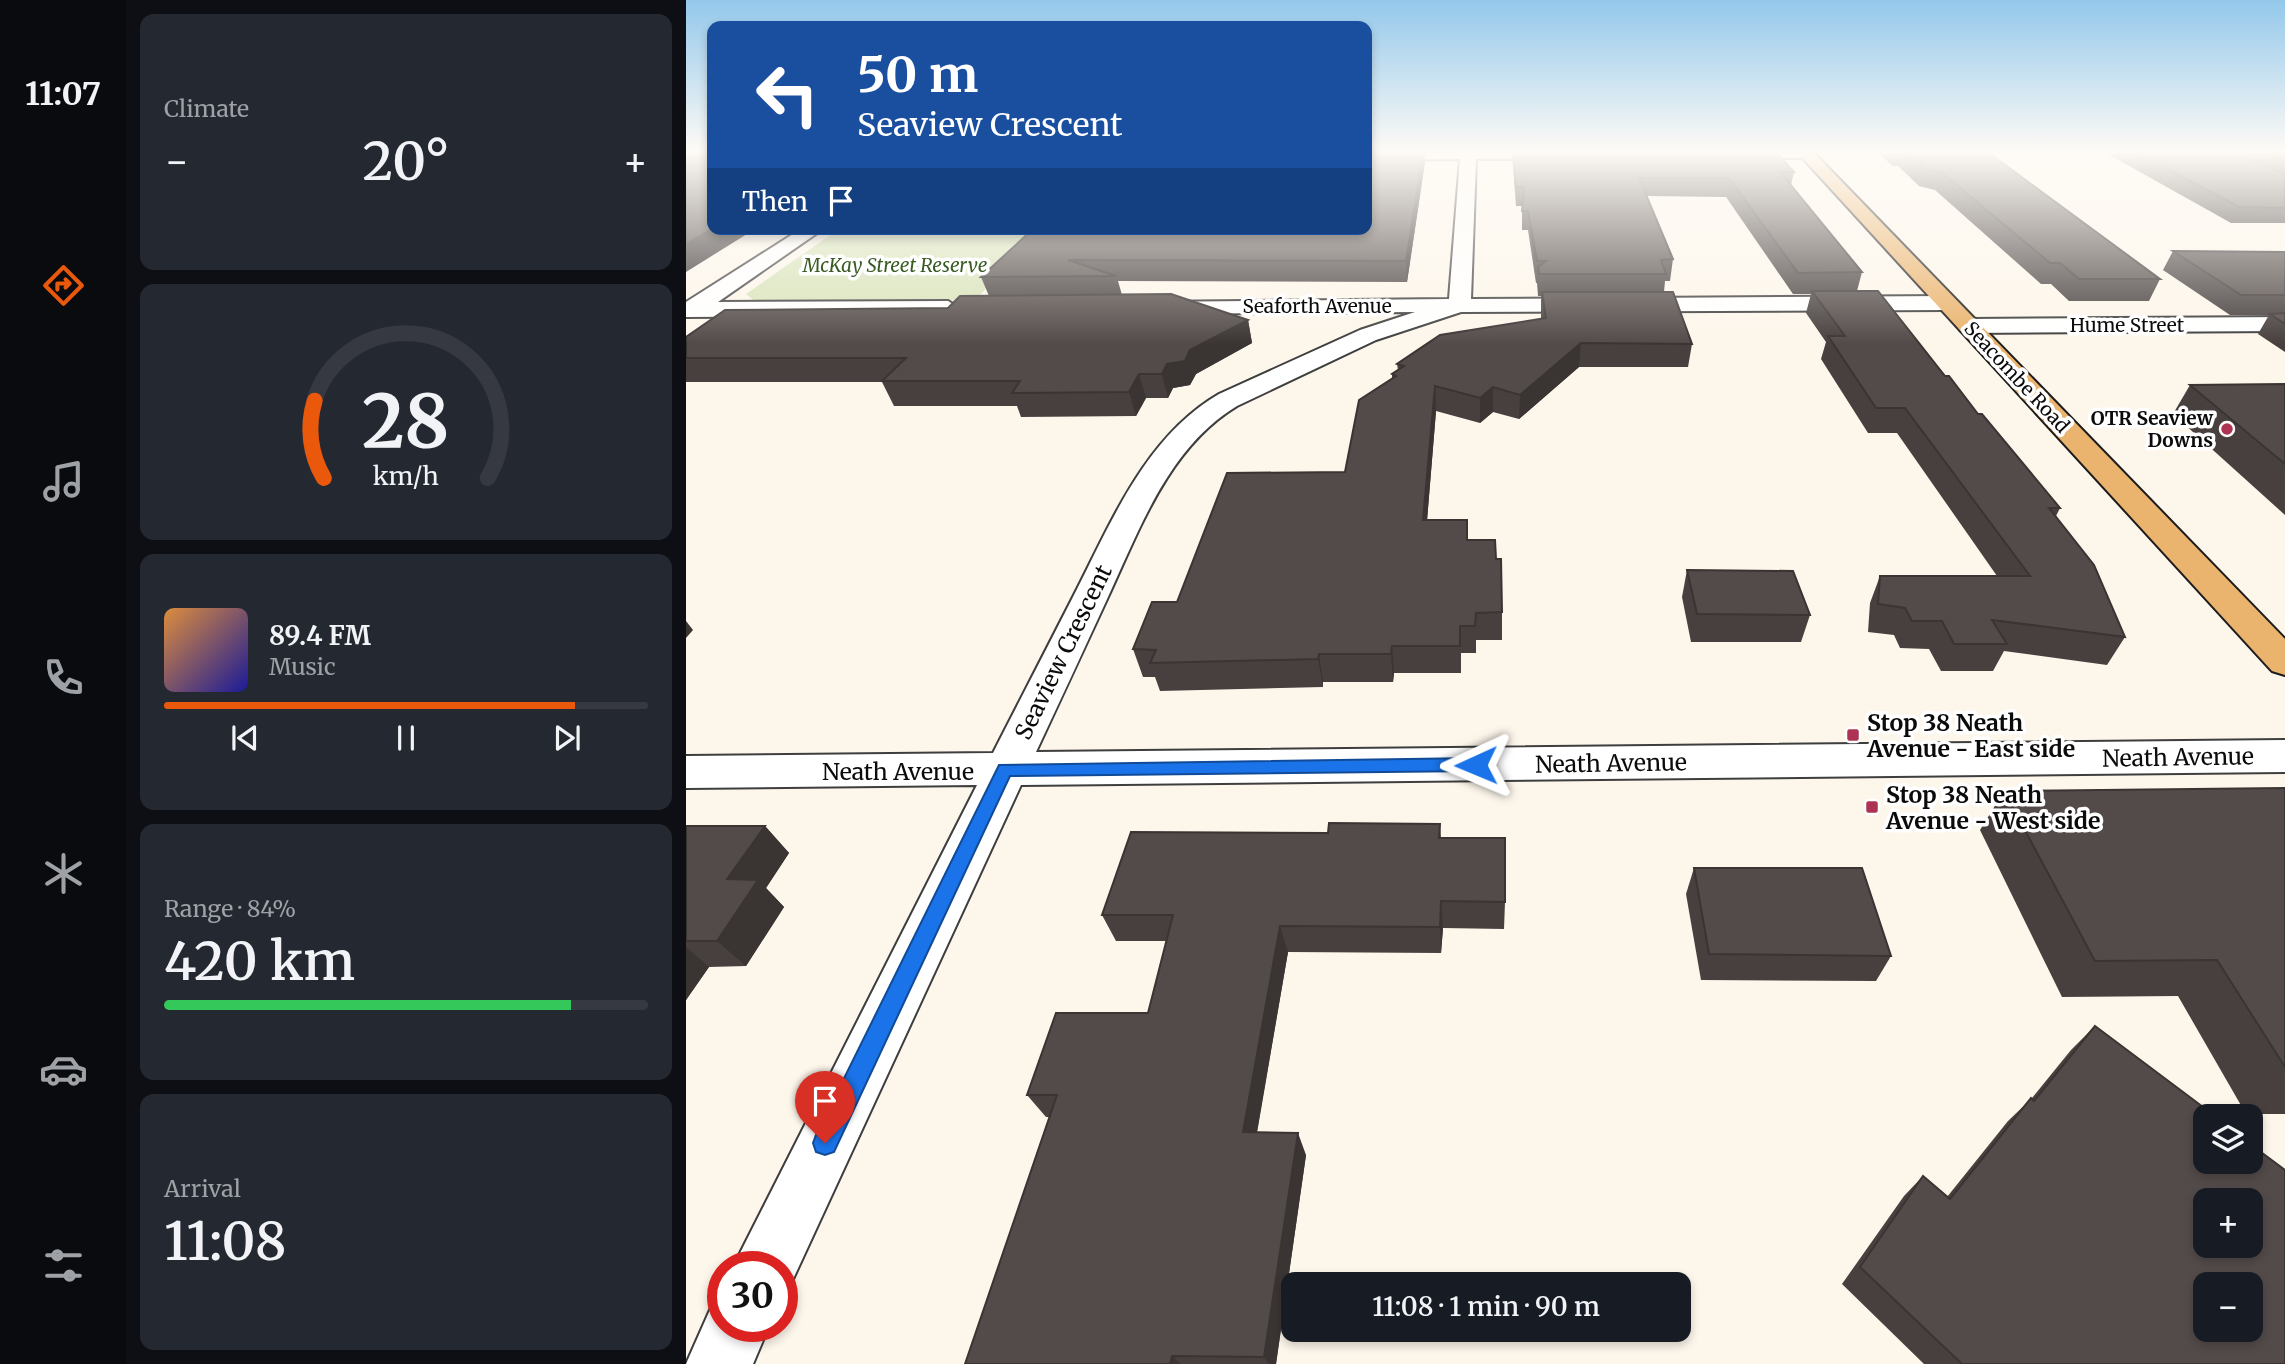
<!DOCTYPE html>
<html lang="en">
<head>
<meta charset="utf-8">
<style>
  :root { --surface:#171b24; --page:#242831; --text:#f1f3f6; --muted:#9ea1a6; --line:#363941; --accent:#ea580c }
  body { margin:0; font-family:Merriweather,serif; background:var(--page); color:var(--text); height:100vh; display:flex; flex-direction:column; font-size:26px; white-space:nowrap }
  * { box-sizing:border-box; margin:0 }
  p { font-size:23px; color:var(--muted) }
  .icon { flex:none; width:38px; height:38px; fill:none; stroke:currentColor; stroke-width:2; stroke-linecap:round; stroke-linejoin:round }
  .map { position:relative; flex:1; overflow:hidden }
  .panel { display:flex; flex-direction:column; gap:14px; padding:14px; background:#0d0f14; width:560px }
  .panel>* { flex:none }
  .hud { position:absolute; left:21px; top:21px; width:665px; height:214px; border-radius:14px; box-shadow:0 4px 10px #0003; background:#1a4fa0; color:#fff; overflow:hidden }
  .controls { position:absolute; left:1507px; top:1104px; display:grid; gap:14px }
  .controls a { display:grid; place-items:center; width:70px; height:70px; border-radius:14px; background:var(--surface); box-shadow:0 4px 10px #0003; font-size:35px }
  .speed { position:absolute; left:21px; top:1251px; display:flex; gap:14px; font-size:35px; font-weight:700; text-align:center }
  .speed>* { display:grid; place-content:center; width:91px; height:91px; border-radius:50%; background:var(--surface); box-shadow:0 4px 10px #0003; line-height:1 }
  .speed .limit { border:10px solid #d22; background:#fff; color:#111 }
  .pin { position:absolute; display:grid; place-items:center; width:60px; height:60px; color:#fff; margin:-72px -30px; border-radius:50% 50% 50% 0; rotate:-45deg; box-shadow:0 0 7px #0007 }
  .pin .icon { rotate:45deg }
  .me { position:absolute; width:77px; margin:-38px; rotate:269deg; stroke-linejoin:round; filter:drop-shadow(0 0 5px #0008) }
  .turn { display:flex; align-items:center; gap:24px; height:147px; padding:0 35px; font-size:32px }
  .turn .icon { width:91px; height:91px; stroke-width:2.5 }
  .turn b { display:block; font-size:49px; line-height:60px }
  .then { display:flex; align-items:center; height:66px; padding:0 35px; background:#0003; gap:14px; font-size:26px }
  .big { font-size:52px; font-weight:600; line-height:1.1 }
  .panel .widget { flex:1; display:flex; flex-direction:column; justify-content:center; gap:10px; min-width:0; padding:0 24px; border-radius:14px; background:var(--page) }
  .panel .dial { align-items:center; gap:0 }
  .dial svg { height:182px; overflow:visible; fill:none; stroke:var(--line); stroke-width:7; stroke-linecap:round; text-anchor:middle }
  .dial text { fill:var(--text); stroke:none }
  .song { display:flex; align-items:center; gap:21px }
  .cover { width:84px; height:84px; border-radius:10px; background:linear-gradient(135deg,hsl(30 70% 55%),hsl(240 70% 35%)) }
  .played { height:7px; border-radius:4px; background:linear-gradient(90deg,var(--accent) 85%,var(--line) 85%) }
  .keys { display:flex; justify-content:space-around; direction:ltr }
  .heat { display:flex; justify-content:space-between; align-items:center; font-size:38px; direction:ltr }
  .charge { height:10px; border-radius:5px; background:linear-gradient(90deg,#34c759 84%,var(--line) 0) }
  .trip { position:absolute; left:595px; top:1272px; width:410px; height:70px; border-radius:14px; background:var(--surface); box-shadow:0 4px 10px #0003; font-weight:600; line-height:70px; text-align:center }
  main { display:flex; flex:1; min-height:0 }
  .dock { display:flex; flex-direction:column; width:126px; justify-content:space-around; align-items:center; background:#090b0e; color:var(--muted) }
  .dock .icon { width:49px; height:49px }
  .dock .current { color:var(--accent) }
  .dock b { font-size:32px; color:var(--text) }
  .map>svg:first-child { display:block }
</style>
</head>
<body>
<main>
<nav class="dock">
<b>11:07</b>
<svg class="icon current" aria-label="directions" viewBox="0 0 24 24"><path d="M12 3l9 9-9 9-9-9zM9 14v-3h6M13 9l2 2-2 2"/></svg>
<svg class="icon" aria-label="music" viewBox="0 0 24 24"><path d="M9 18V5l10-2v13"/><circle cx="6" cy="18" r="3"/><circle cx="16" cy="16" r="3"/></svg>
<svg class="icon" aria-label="phone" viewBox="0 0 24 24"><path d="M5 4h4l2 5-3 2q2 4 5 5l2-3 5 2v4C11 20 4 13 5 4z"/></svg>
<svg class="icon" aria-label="climate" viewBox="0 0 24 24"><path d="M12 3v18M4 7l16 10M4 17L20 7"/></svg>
<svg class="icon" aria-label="car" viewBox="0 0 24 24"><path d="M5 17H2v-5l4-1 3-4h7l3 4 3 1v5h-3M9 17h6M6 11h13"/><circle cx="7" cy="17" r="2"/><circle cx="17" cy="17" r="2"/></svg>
<svg class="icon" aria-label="filters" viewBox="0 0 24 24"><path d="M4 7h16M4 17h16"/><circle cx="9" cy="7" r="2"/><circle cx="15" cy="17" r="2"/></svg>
</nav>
<section class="panel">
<div class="widget"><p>Climate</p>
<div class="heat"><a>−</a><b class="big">20°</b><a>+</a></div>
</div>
<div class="widget dial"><svg viewBox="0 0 100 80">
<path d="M14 69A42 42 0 1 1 86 69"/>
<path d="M14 69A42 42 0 0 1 10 35" stroke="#ea580c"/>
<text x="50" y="56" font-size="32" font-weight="700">28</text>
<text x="50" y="72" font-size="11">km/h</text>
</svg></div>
<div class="widget">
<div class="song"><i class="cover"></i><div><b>89.4 FM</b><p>Music</p></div></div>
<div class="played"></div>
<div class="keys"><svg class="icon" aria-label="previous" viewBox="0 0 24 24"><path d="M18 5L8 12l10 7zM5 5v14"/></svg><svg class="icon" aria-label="pause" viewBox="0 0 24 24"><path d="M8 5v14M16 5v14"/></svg><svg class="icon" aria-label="next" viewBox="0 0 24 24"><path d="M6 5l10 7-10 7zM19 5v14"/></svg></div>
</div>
<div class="widget"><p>Range · 84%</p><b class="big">420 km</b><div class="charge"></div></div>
<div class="widget"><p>Arrival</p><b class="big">11:08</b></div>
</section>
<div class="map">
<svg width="1599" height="1364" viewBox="0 0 1599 1364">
  <rect width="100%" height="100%" fill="#fdf6eb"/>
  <path fill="#d7e3b9" d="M153,229H357L289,300L70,302L60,294Z"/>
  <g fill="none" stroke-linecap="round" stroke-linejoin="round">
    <g stroke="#3e3e3e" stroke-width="4">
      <g id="minor">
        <path d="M681,153H884L883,157L877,159H790L785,299L1261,296L1272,303L1261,310L775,312L690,340L551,406C483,447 454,528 422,597C398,649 374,701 350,752L1599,740V772L335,785L102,1290L96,1292V1267H47L291,785L0,788V756L307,753C334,700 361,648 388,595C425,523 459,437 533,394L674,330L729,312L469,314L458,307L461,302L763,299L774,159L681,160Z"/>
        <path d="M1031,153H1128L1120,158H1039Z"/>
        <path d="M115,229H137L32,302L262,301L273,308L262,315L0,317V302Z"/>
        <path d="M1599,317V331L1283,333L1275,331L1271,326L1275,321L1283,319Z"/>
        <path d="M37,1298V1326H83L67,1364H0L27,1303Z"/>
      </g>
    </g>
    <g stroke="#1c1c1c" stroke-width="4">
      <path id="major" d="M1112,153H1128L1599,639V675L1586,671Z"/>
    </g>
    <use href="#minor" fill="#fff" fill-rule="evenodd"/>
    <use href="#major" fill="#eab36e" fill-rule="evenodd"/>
  </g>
  <g fill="#47403f">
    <path d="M681,153H738L739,162L721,282L432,281L436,295L562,320L566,343L510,374L504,385L487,388L482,398H460L450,416L335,417L331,406H208L196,382H0V337L262,308L303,296L295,277Z"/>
    <path d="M826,153H1091L1108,172L1105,185L1176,272L1171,291L1259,376L1374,508L1370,516L1439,637L1421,665L1318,651L1307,671H1255L1243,649L1214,648L1208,635L1182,632L1184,603L1194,576H1311L1211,433H1182L1135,359L1140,342L1120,313L1125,294H1107L1040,197L961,196L987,259L984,281H979L978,292L1006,344L1002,367H893L833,419L807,412L794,423L750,411L741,520L781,540L810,559L816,612V640H790V653H775V673H708L707,682H637V687L474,691L469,677H457L447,649L491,602L659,472L706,378V374L712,370L711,364L855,319V296H852L851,283H850L842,230H836V206H830Z"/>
    <path d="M1192,153H1303L1474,279L1463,301H1383L1365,284H1355L1249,190L1233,186L1212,166H1207Z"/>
    <path d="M1420,153H1599V223H1545Z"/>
    <path d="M1487,251L1599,252V352L1572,334L1583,315H1544L1477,270Z"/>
    <path d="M1599,384V515L1487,414L1504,385Z"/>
    <path d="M1001,570L1124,615L1115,642H1005L996,597Z"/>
    <path d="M1599,788V1114H1560L1492,996L1376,997L1294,830L1318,791Z"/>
    <path d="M754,824L755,838L819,902L818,929L757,928L755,953L602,952L571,1133L620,1155L590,1364H279L363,1117H360L341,1095L462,1013L481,941H430L416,915L642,833Z"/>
    <path d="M0,826H79L103,853L80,888L98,907L60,966L23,967L0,1000Z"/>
    <path d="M1008,868L1205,956L1190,981L1015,980L1000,894Z"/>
    <path d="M1409,1026L1599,1364H1238L1156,1284L1218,1196L1237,1176L1261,1197L1322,1121L1346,1098L1385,1050Z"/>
  </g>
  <g fill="#3a3433">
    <path d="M737,153H738L739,162L721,282L720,261Z"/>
    <path d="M26,229H69L0,272V244Z"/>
    <path d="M562,320L566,343L510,374L504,385L487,388L482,398L476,374L481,364Z"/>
    <path d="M895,343L893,367L833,419L834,395Z"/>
    <path d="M453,374L460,398L450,416L443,392Z"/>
    <path d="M749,386L750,411L739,546L737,520Z"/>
    <path d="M807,387V412L794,423V398Z"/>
    <path d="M0,621L7,630L0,638Z"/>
    <path d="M706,646L708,673L707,682L705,654Z"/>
    <path d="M633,654L637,682V687L632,659Z"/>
    <path d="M79,826L103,853L80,888L98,907L60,966L31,941L41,879Z"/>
    <path d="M755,901L757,928L755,953L754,927Z"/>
    <path d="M594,926L602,952L567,1154L557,1132Z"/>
    <path d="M0,947L23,967L0,1000Z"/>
    <path d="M612,1133L620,1155L590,1364H583L578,1357Z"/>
    <path d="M486,1356L495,1364H484Z"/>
  </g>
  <g fill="#534b49" stroke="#3a3433" stroke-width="2" fill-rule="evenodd">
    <path d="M0,153H26V229L0,244Z"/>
    <path d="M681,153H737L720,261L382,260L430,276L295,277L347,229H681Z"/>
    <path d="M827,153H1091L1108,172H1094L1176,272L1112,273L1043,178H953L987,259L975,260L980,274H853L852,267L860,261H851L842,211H836L838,187H830Z"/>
    <path d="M1221,153H1303L1474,279H1393L1374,263H1364L1255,172L1239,168Z"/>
    <path d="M1451,153H1552L1599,174V208L1553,207Z"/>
    <path d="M1583,153H1599V160Z"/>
    <path d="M1487,251L1599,252V295H1555Z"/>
    <path d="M1126,291H1192L1259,376H1263L1292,414H1296L1374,508H1363L1408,565L1439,637L1306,620L1321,644H1268L1256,621H1226L1219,608L1192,604L1194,576H1344L1219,408H1190L1142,336H1159Z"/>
    <path d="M856,292H987L1006,344L895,343L834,395L807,387L794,398L749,386L737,520H781V540H809L810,559H815L816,612L790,613L789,626H774V646H706L705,654H633L632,659L464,663L470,650L447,649L466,602H491L541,473L659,472L673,400L710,376L706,374L718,366L711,364L754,335L860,318Z"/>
    <path d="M485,294L562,320L504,350L499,361L481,364L476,374H453L443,392L326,393L334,381H196L220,358H0V337L39,310L262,308L274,296Z"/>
    <path d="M1599,313V324L1584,314Z"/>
    <path d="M1599,384V464L1504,385Z"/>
    <path d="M1001,570L1107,571L1124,615L1011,614Z"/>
    <path d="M1599,788V1067L1531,960L1409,961L1318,791Z"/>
    <path d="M643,823L754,824L753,838H819V902L755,901L754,927L594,926L557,1132L612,1133L578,1357L486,1356L484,1364H279L371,1095H341L370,1013H462L487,915H416L445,832L642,833Z"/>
    <path d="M0,826H79L41,879L72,880L31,941H0Z"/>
    <path d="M1008,868H1176L1205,956L1023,954Z"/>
    <path d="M1409,1026L1529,1116H1519V1162H1564V1144L1599,1170V1364H1276L1174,1267L1237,1176L1264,1199L1345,1098L1348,1101ZM1519,1200H1564V1246H1519ZM1519,1284H1564V1330H1519Z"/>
  </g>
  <linearGradient id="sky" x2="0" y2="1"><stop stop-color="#93c8eb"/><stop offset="0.44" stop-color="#fefbf6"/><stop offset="1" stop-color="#fefbf6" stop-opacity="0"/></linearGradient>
  <rect width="1599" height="344" fill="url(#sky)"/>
  <path fill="#1a73e8" stroke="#114b97" stroke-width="2" d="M790,758L799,765L790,771L324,776L148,1152L139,1155L130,1152L127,1143L130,1135L313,765Z"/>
  <g fill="#ac3351" stroke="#fff" stroke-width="2.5">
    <circle cx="1541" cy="429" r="7"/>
    <rect x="1160" y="728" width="14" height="14" rx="3.5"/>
    <rect x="1179" y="800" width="14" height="14" rx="3.5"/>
  </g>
  <g text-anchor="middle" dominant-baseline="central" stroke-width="7" stroke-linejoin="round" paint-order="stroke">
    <g font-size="19" font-style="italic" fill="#3a5b23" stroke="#fff">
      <text x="209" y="265">McKay Street Reserve</text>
    </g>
    <g font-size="19" fill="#0b0b0b" stroke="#fff">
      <text x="631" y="306">Seaforth Avenue</text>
      <text x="1441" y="325">Hume Street</text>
      <text transform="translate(1331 377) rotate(47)">Seacombe Road</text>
    </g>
    <g font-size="19" font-weight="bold" fill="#0b0b0b" stroke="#fff" text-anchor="end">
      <text x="1527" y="418">OTR Seaview<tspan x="1527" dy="22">Downs</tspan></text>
    </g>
    <g font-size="23" fill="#0b0b0b" stroke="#fff">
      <text transform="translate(377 652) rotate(-64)">Seaview Crescent</text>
      <text transform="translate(1492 757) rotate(-1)">Neath Avenue</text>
      <text transform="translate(925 763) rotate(-1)">Neath Avenue</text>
      <text x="212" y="771">Neath Avenue</text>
    </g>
    <g font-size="23" font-weight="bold" fill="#0b0b0b" stroke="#fff" text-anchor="start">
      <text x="1181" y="722">Stop 38 Neath<tspan x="1181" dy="26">Avenue - East side</tspan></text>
      <text x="1200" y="794">Stop 38 Neath<tspan x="1200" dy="26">Avenue - West side</tspan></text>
    </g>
  </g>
</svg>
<div class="controls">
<a><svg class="icon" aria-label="layers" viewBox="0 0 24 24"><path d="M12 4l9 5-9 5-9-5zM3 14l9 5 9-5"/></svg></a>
<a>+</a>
<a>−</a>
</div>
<div class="speed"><div class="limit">30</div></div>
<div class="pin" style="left:139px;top:1143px;background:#d93025"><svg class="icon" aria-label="arrive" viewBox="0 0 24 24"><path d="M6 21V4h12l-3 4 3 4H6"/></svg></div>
<svg class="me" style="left:790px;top:765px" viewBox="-20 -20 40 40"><path d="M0-17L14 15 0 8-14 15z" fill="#1a73e8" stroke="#fff" stroke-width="4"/></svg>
<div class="trip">11:08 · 1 min · 90 m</div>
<div class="hud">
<div class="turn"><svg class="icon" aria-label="left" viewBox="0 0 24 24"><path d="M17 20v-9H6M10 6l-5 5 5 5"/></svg><div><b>50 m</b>Seaview Crescent</div></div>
<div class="then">Then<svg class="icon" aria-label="arrive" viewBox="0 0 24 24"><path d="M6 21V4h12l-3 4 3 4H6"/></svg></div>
</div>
</div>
</main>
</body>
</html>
